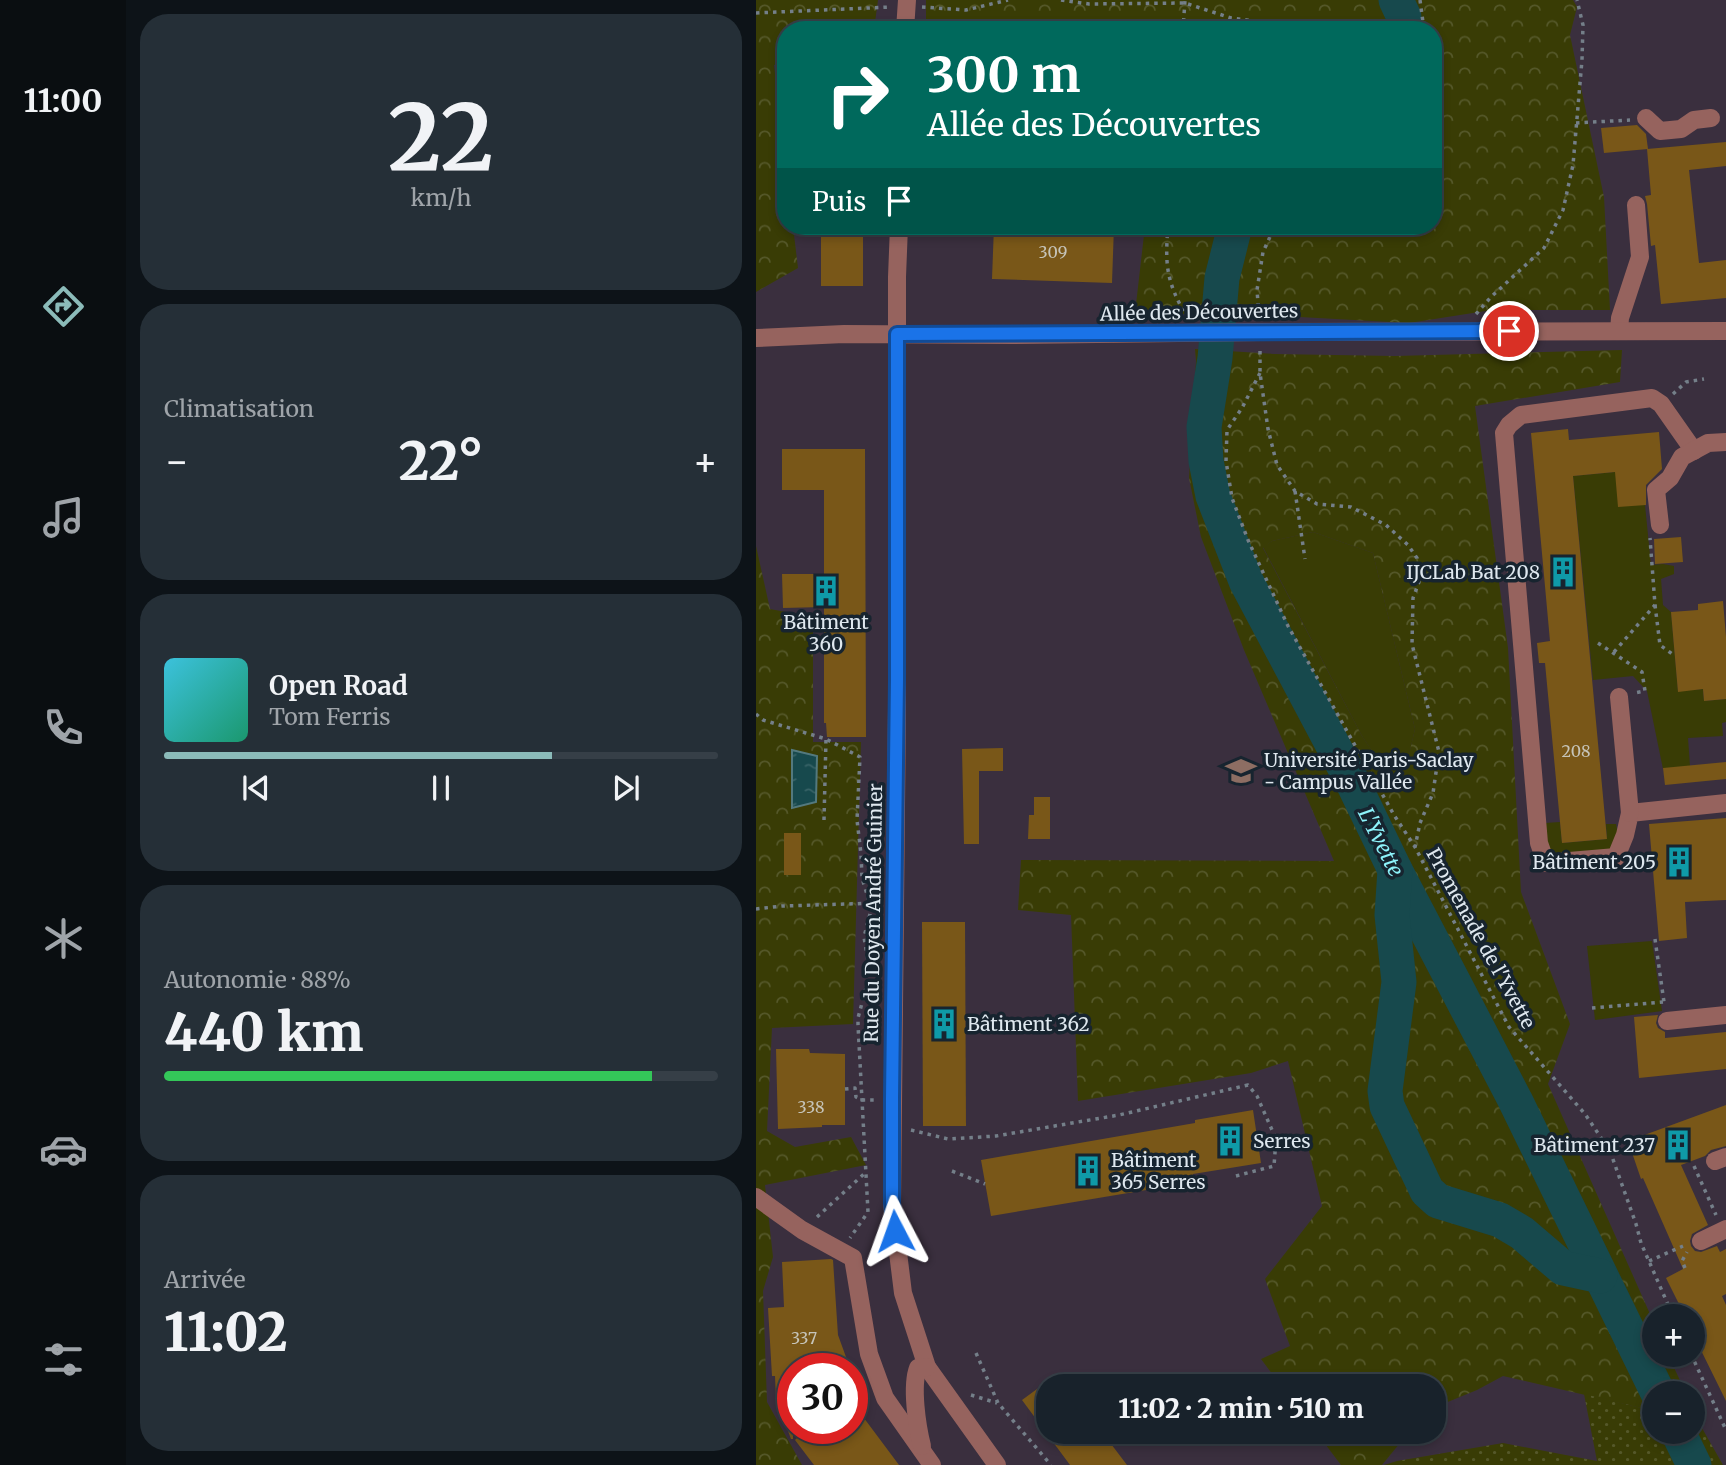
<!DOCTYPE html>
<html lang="fr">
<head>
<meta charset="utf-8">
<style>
  :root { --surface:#18222b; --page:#252f37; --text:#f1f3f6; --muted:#9fa4a9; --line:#363f47; --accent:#8bbbb9 }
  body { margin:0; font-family:Merriweather,serif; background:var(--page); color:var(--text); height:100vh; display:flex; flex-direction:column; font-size:26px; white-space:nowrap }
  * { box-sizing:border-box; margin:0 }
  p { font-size:23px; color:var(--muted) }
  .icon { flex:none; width:38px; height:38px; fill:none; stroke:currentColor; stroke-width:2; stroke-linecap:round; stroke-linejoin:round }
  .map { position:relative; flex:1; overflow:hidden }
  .drawer { display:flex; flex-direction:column; gap:14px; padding:14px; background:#0d1318; width:630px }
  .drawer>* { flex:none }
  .top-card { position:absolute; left:21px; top:21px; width:665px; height:214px; border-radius:28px; box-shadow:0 4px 10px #0003,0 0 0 2px var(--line); background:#00695c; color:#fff; overflow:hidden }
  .controls { position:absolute; left:886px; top:1304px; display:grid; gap:14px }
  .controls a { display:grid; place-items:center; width:63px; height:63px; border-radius:50%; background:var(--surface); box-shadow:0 4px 10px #0003,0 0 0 2px var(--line); font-size:35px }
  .speed { position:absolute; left:21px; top:1353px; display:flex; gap:14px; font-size:35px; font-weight:700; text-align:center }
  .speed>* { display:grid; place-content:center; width:91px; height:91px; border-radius:50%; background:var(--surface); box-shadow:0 4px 10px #0003,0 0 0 2px var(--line); line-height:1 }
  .speed .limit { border:10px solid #d22; background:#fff; color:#111 }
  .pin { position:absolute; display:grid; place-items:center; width:60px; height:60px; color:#fff; margin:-30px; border:4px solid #fff; border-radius:50%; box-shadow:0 2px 7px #0007 }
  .me { position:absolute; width:77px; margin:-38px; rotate:356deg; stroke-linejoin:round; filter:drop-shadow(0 0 5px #0008) }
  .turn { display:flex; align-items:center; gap:24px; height:147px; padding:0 35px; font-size:32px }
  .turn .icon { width:91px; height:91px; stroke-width:2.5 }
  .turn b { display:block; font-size:49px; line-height:60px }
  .then { display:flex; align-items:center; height:66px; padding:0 35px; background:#0003; gap:14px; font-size:26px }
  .big { font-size:52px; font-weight:800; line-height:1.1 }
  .drawer .tile { flex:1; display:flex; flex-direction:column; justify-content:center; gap:10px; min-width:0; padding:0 24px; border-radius:28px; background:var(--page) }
  .drawer .dial { align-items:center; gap:0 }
  .dial b { font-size:91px; line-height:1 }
  .song { display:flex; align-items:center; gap:21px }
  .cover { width:84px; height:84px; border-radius:10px; background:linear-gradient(135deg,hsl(190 70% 55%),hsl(160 70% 35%)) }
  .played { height:7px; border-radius:4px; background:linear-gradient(90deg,var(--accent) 70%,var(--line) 70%) }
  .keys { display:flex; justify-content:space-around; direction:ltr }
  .heat { display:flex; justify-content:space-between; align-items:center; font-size:38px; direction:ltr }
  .charge { height:10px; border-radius:5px; background:linear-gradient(90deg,#34c759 88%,var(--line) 0) }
  .trip { position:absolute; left:280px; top:1374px; width:410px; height:70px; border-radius:28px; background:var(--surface); box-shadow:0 4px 10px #0003,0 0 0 2px var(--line); font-weight:800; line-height:70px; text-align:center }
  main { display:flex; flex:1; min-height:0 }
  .menu { display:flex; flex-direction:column; width:126px; justify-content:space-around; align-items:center; background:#0a0e11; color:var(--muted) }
  .menu .icon { width:49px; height:49px }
  .menu .current { color:var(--accent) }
  .menu b { font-size:32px; color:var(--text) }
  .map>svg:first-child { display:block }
</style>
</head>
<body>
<main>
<nav class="menu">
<b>11:00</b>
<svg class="icon current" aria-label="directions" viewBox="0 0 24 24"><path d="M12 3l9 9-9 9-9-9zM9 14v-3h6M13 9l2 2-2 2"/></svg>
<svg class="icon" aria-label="music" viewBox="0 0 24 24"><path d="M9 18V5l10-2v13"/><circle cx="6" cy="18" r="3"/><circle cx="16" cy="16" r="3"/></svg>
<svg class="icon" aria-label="phone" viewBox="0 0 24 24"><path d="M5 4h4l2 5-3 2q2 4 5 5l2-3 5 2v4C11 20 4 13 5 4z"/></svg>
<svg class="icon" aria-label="climate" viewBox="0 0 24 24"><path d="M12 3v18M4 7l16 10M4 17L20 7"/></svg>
<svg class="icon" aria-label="car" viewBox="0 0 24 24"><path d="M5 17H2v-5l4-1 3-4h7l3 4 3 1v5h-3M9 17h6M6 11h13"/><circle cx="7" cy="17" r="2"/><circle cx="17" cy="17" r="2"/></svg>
<svg class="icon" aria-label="filters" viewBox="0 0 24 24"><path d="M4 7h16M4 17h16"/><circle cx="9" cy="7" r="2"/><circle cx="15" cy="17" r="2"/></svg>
</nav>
<section class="drawer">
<div class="tile dial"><b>22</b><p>km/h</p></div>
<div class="tile"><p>Climatisation</p>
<div class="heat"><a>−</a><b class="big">22°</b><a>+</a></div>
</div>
<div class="tile">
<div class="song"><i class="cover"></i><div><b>Open Road</b><p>Tom Ferris</p></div></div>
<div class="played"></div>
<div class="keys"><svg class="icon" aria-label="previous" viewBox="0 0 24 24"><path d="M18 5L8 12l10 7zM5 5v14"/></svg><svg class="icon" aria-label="pause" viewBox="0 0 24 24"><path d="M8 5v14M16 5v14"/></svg><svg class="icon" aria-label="next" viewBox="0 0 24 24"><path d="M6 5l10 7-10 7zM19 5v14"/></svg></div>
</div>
<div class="tile"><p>Autonomie · 88%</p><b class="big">440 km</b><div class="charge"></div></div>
<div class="tile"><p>Arrivée</p><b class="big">11:02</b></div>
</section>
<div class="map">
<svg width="970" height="1465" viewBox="0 0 970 1465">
  <defs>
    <pattern id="forest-crowns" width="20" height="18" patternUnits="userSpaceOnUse" patternTransform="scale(1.75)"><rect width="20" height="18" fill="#393c05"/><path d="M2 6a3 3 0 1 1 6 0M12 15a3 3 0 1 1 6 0" fill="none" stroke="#55582a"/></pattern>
    <pattern id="park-dots" width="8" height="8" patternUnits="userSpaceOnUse" patternTransform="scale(1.75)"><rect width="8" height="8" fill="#393c05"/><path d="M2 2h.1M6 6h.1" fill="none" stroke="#55582a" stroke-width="1.8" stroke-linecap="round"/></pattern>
    <pattern id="water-ripples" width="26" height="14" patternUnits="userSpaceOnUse" patternTransform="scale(1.75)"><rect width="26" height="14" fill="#17494d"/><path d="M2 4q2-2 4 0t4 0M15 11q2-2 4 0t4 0" fill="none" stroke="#386367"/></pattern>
  </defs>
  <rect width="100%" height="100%" fill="#202e39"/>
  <path fill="#3a2f3e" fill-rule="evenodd" d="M0,0H970V1465H0ZM30,30H677V226H30ZM898,1316H936V1354H898ZM37,1368H96V1428H37ZM292,1386H677V1432H292ZM898,1393H936V1432H898Z"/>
  <g fill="#393c05">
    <path d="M859,472L889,505L895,565L907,564L918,566V574L905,579L907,605L915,612L922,691L947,689L948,701L970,699V722L966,723L967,736L932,738L934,766L907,769L891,691L877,676L837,680L817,476Z"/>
    <path d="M557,532L617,553L659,729L644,793L606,736L507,547L516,541Z"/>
    <path d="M804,822L806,843L851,839L850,824H860L863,839L854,850C841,851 798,861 792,847C789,840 790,830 789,823Z"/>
    <path d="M896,941L906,1011L839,1020L831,946Z"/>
  </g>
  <g fill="url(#forest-crowns)" fill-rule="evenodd">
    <path d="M0,0H122L118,30H30V63L18,65L30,164V226H37L42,268L0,292Z"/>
    <path d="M170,0H817L821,7L814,35L848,197L854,310H736L653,323L525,316L379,313L389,226H677V30H170Z"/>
    <path d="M439,349L518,354L639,356L866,350L864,382L719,406L752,648L765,892L814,1024L792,1084L898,1323V1354L912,1355L930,1393H898V1411L747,1376L721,1390L677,1408V1386H525L505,1359L534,1346L509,1279L566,1206L532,1061L495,1073L322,1101L315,915L262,910L265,860L578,861L488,650L445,537L433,478L440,361ZM557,532L617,553L659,729L644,792L606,736L507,548L516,541Z"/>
    <path d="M0,546L14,609L57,617V742H105L97,1024L16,1028L11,1131L39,1147L95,1137L110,1165L9,1185L17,1257L7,1291L11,1402L46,1465H0Z"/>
    <path d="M560,1432H653L626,1465H585Z"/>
  </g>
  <path fill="url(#park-dots)" d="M828,1394L898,1411V1432H936V1419L942,1421L967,1465H628L641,1461L747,1443L841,1461Z"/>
  <path fill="url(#water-ripples)" stroke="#53797e" stroke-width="2" d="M36,750L61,756L60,802L36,808Z"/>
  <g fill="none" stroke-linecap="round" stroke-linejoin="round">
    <g stroke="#17494d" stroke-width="35">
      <path d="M640,0L648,17L647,30"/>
      <path d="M479,226L466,278L459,358L448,427L450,461L457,496L490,581L598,785L639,870L759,1100L902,1393"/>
      <path d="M639,870L636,915L643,982L629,1091L631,1106L671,1191L682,1201L744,1220L766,1233L807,1268L844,1276"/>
      <path d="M922,1432L938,1465"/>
    </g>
  </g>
  <g fill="#795718">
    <path d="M881,125L890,134L892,149L848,153L845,128Z"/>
    <path d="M970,142V166L933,170L943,263L970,260V298L905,304L899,245L895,246L891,204L889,196L895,195L891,149Z"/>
    <rect x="65" y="226" width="42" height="60"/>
    <path d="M238,226H358L356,283L236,279Z"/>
    <path d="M812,429L813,440L903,432L906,469L890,485V505L862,507L859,472L817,476L851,839L806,843L789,663H783L781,643L794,641L775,433Z"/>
    <path d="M26,449H109L110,737H71L70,723H68V607L27,608L26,574H68V490H26Z"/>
    <path d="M925,537L927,562L899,564L898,539Z"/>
    <path d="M967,601L970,637V699L948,701L947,689L922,692L915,612L942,610V604Z"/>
    <path d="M247,748V771H223V844H208L206,749Z"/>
    <path d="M970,762V779L909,785L907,768Z"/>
    <path d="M278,797H294V839H272L273,815H278Z"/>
    <path d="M970,818V900L929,902L931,938L903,941L893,824Z"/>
    <rect x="28" y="833" width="17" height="42"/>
    <path d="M166,922H209L210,1126H167Z"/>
    <path d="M902,1015L900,1023L902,1028L909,1032V1038L970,1032V1069L883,1078L878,1017Z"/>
    <path d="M20,1049H53L54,1053L89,1054V1125H66V1127L22,1129Z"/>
    <path d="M970,1105V1146L955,1150L949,1156L925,1165L952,1225L936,1234L934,1241L935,1246L939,1251L945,1252L961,1246L964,1252L970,1249V1294L966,1296L970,1305V1401L936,1332V1316H929L910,1278L927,1269L887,1178L885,1179L872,1141Z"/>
    <path d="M497,1110L505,1163L437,1174L438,1182L235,1216L225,1160L439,1123V1120Z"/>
    <path d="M75,1259L77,1260L82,1335L94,1368H37V1428H96V1402L143,1465H58L39,1440L41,1438L37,1432V1439H35L20,1399L19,1376H16L12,1308L28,1307L26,1262Z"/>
    <path d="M292,1381V1432H346L371,1465H314L266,1400Z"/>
  </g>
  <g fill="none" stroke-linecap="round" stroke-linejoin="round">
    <g stroke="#747f89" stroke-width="3.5" stroke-dasharray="3.5 5" stroke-linecap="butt">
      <path d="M305,0L333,4L429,3L475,18L530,25"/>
      <path d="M664,0L668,30"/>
      <path d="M166,7L210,10L252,0"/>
      <path d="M0,13L134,7"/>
      <path d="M427,30L429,0"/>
      <path d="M820,123L874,120"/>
      <path d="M412,226C409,264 410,280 429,314"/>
      <path d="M720,314L735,297L788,248L807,210L817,165L826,60L827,25L821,0"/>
      <path d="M503,315L501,290L507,252L519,226"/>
      <path d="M504,351V373L512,429L521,465L539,491L561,504L595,507L630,525L652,545L661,558L663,582L657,598L656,644L683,752L677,793L664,823L659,847"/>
      <path d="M504,373L486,408L471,430L470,461L476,498L492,540L532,626L638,815L659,847L753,1027L829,1114L854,1151L880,1224L885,1243L917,1316"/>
      <path d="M917,394L930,382L948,379"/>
      <path d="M539,491L549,559"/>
      <path d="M899,605L904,645L919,656"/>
      <path d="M842,643L886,672L889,691L878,693"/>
      <path d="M858,652L899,605L894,538"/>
      <path d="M0,714L7,720L70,739L104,757L101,820L105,854L106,878L114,904V914L108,937L114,973L102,1018V1025L112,1212L94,1238"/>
      <path d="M68,820L70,739"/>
      <path d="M0,909L26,906L123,903"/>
      <path d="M899,939L908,1002"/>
      <path d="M836,1008L907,1002"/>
      <path d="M89,1089L99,1088L100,1097L106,1100H119"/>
      <path d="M155,1130L192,1139L240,1136L363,1115L492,1085L501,1096L520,1139L518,1166L476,1177"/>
      <path d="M938,1166L960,1215"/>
      <path d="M196,1171L229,1184"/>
      <path d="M61,1217L109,1173"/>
      <path d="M893,1261L927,1246"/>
      <path d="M929,1268L926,1261L931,1252"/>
      <path d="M220,1353L242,1403L295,1465"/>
      <path d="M935,1354L970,1430"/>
      <path d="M215,1395L241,1403"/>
    </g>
    <g stroke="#96635e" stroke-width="18">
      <path d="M149,30L151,0"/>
      <path d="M890,118L904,131L925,129L938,120L955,118"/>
      <path d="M143,226L141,277V708L136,1204L147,1293L171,1367L241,1465"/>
      <path d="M863,331L864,318L884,257L880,205"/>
      <path d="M0,338L88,334L260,335L505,332L970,331"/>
      <path d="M938,451L905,404L896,398L765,415L753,425L748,433L783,843L790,863L860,857L869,835L874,813L970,803"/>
      <path d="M904,525L900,490L914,478L926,457L952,443L970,442"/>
      <path d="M863,697L874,813"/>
      <path d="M911,1021L970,1015"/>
      <path d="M959,1161L970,1157"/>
      <path d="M0,1197L46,1230L97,1258L113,1354L129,1398L176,1465"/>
      <path d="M945,1241L970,1229"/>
      <path d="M166,1446C161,1426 155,1386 162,1368L171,1367"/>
    </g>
  </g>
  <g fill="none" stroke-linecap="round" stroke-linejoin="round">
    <g stroke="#114b97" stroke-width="18">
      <path id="route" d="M139,1231L136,1203V1099L141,680V334L753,331"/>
    </g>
    <use href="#route" stroke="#1a73e8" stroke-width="12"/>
  </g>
  <defs>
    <g id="building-bare" transform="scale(2.415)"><path d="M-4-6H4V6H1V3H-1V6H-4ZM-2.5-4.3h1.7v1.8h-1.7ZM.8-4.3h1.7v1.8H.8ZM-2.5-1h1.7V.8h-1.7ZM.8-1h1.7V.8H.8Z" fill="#0f9aa8" stroke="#17242f" stroke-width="2.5" paint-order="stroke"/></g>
    <g id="university-bare" transform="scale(2.415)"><path d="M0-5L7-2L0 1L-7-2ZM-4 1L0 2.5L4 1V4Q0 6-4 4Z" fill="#8d6e63" stroke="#17242f" stroke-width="2.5" paint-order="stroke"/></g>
  </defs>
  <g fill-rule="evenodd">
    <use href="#building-bare" x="807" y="572"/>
    <use href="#building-bare" x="70" y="591"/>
    <use href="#university-bare" x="485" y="771"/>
    <use href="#building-bare" x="923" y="862"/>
    <use href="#building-bare" x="188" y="1024"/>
    <use href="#building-bare" x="474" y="1141"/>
    <use href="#building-bare" x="922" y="1145"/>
    <use href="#building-bare" x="332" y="1171"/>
  </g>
  <g text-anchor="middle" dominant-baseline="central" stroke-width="7" stroke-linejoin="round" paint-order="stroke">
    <g font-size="16" fill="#c6c4b9">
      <text x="297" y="252">309</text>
      <text x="820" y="751">208</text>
      <text x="55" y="1107">338</text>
      <text x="48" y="1338">337</text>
    </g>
    <g font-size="19" fill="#dfe8ef" stroke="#17242f">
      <text transform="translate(443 312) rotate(-1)">Allée des Découvertes</text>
      <text transform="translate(117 913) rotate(-89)">Rue du Doyen André Guinier</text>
      <text transform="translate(725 938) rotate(61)">Promenade de l'Yvette</text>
    </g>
    <g font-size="19" fill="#dfe8ef" stroke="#17242f" text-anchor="start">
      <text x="784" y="572" text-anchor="end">IJCLab Bat 208</text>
      <text x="70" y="622" text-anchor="middle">Bâtiment<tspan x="70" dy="22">360</tspan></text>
      <text x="508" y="760">Université Paris-Saclay<tspan x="508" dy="22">- Campus Vallée</tspan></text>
      <text x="900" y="862" text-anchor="end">Bâtiment 205</text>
      <text x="211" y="1024">Bâtiment 362</text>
      <text x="497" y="1141">Serres</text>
      <text x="899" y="1145" text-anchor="end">Bâtiment 237</text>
      <text x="355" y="1160">Bâtiment<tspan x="355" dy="22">365 Serres</tspan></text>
    </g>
    <g font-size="21" font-style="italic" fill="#8df2fa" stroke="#17242f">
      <text transform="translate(625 842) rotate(63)">L'Yvette</text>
    </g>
  </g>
</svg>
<div class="controls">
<a>+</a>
<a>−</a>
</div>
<div class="speed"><div class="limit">30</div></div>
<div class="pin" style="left:753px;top:331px;background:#d93025"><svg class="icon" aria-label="arrive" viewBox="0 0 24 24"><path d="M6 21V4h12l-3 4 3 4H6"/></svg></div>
<svg class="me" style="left:139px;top:1231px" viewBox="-20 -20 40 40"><path d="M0-17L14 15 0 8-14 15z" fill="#1a73e8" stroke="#fff" stroke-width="4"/></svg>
<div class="trip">11:02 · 2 min · 510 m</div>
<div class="top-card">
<div class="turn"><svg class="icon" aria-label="right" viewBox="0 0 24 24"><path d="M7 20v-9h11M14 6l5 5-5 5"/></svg><div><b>300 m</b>Allée des Découvertes</div></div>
<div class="then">Puis<svg class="icon" aria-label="arrive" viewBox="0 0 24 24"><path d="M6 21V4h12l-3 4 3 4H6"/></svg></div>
</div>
</div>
</main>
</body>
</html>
